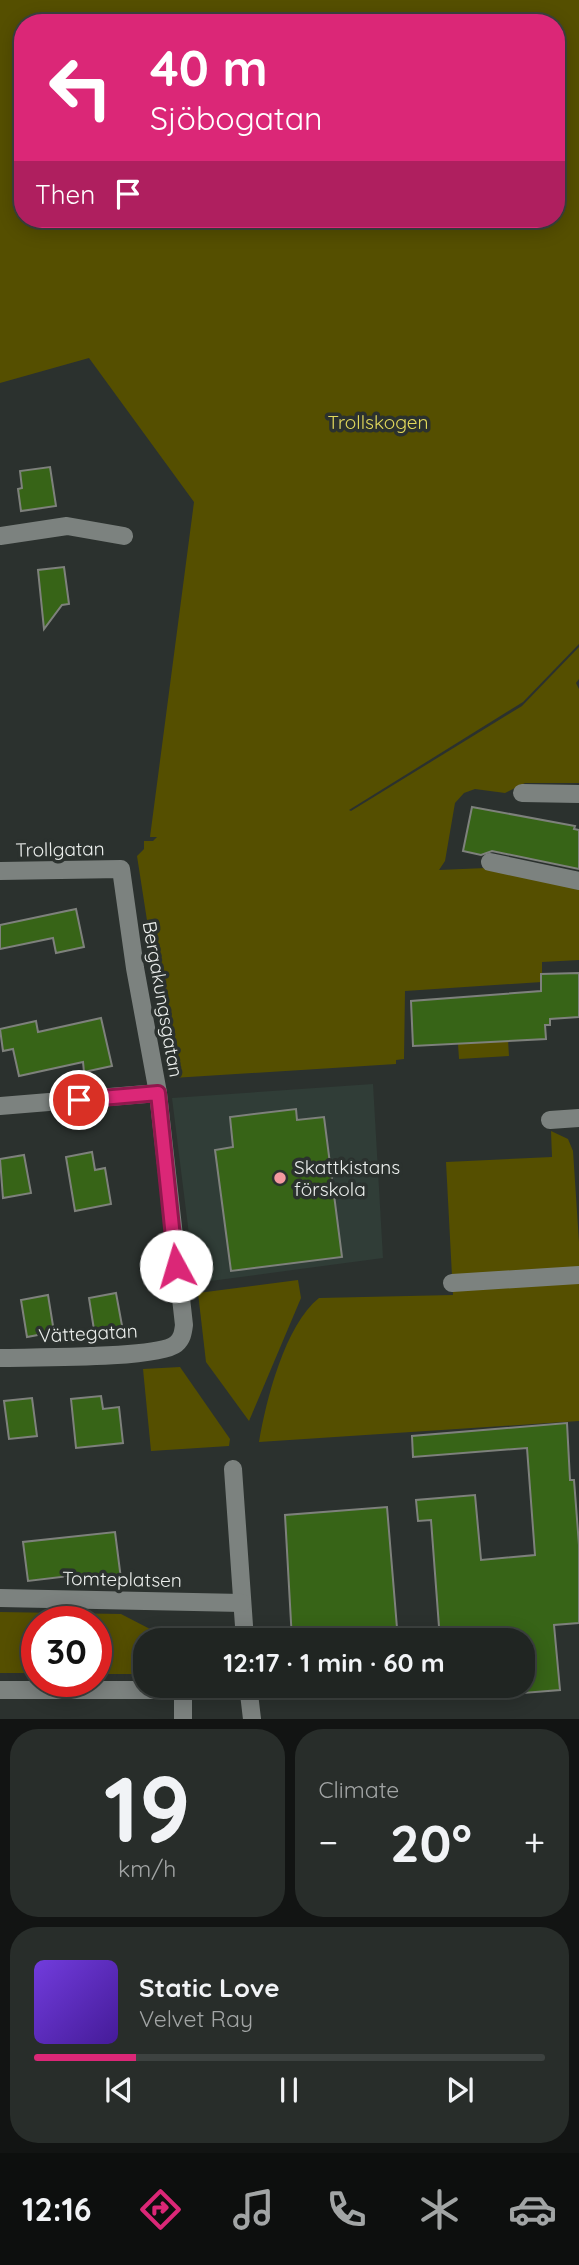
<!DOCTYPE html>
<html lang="en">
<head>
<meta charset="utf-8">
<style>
  :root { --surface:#202522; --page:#282d2a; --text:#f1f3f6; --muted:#a2a5a5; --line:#3d4240; --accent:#db2777 }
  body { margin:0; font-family:Quicksand,sans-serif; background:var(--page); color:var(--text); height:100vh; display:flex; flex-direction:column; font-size:26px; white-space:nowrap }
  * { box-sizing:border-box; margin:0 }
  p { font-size:23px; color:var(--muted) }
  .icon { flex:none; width:38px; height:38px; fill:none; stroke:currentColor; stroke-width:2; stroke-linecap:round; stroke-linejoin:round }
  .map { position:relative; height:1719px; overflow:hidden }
  .side { display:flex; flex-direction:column; gap:10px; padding:10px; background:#121413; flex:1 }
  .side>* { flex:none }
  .guide { position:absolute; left:14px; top:14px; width:551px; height:214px; border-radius:28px; box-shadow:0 4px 18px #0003,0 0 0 2px var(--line); background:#db2777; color:#fff; overflow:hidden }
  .speed { position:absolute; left:21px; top:1606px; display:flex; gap:14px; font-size:35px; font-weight:700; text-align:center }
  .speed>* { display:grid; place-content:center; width:91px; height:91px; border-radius:50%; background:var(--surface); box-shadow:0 4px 18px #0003,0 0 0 2px var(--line); line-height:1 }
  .speed .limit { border:10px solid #d22; background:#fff; color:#111 }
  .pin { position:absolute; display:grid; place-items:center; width:60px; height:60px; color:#fff; margin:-30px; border:4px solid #fff; border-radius:50%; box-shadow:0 2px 7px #0007 }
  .me { position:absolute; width:77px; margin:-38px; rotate:354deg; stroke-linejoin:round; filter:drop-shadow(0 0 5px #0008) }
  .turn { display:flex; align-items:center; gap:24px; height:147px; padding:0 21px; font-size:32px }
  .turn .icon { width:91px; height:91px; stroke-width:2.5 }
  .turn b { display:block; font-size:49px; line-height:60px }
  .then { display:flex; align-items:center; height:66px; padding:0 21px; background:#0003; gap:14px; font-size:26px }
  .big { font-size:52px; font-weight:800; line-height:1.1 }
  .side .tile { flex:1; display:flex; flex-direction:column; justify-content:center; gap:10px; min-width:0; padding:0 24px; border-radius:28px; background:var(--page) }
  .side .dial { align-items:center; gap:0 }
  .dial b { font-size:91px; line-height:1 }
  .song { display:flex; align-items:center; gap:21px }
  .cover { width:84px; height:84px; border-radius:10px; background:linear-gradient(135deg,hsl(260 70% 55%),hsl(260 70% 35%)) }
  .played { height:7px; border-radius:4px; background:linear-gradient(90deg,var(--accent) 20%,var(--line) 20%) }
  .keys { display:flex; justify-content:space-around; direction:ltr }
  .heat { display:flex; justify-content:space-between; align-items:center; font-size:38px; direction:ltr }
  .side .tiles { flex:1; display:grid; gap:10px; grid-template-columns:1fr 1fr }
  .tile:last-child { grid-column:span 2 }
  .trip { position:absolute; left:133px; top:1628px; width:402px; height:70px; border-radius:28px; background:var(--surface); box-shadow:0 4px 18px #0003,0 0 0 2px var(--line); font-weight:800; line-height:70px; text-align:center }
  .tabs { display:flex; height:112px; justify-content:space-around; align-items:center; background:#0d0f0e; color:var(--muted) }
  .tabs .icon { width:49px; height:49px }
  .tabs .active { color:var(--accent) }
  .tabs b { font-size:32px; color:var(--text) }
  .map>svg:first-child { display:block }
</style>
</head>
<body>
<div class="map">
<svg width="579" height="1719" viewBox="0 0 579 1719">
  <rect width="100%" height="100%" fill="#2b312e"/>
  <path fill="#303d37" d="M373,1084L383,1258L195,1283L172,1098Z"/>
  <g fill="#554f00" fill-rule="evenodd">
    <path d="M0,0H579V644L523,702L349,810L351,811L522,706L579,647V679L576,683L579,689V783H525L505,793L475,789L464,793L455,803L445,861L439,870L486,868L579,889V960L542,962V982L405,991L404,1059L396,1060V1064L173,1078L171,1075L137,856L144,849V841H153L157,837H150L194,502L89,358L0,383ZM23,23H556V219H23Z"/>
    <path d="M508,1040L509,1056L459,1059L458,1044Z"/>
    <path d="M551,1131L568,1139L573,1151L579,1242V1421L259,1442C266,1400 285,1325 319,1298L453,1295L446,1162L552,1157Z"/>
    <path d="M298,1280L301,1298L249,1421L206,1362L198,1293Z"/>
    <path d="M180,1367L230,1439L229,1446L151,1451L143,1369Z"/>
    <path d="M0,1612L121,1614L150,1629L158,1640H145V1674H96V1622H37V1673H0Z"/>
    <path d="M276,1685H331V1690L323,1694L277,1697Z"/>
  </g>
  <g fill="#376417" stroke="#7e817c" stroke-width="2">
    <path d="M50,467L56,506L21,511L18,489L22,488L20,471Z"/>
    <path d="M64,567L69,604L62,605L44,629L38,570Z"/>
    <path d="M472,807L575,826L574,829L579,830V869L492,851L481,855L463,851Z"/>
    <path d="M76,909L84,947L56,953L53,938L0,949V925Z"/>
    <path d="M579,973V1017L550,1019V1025H545L546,1039L413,1046L411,1001L541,991V974Z"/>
    <path d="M101,1018L112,1066L84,1072L83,1062L19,1076L13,1049L3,1051L0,1029L36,1021L38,1032Z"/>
    <path d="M296,1109L297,1120L324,1117L342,1257L231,1271L215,1150L233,1147L230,1117Z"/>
    <path d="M92,1152L95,1170L105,1168L111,1204L75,1211L66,1157Z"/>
    <path d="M24,1155L31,1193L3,1198L0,1159Z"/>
    <path d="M116,1293L123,1331L95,1336L89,1298Z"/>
    <path d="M48,1295L54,1332L27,1337L21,1300Z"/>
    <path d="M101,1396L103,1409L119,1407L123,1443L76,1448L71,1399Z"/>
    <path d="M32,1398L37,1436L9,1439L4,1401Z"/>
    <path d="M567,1423L570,1480H574L579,1545V1623L554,1625L560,1690L523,1693V1640H440L431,1520L418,1521L416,1500L475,1495L481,1560L535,1555L527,1448L413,1457L412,1436Z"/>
    <path d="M387,1507L398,1640H292L285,1515Z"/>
    <path d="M115,1532L121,1579L94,1583L93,1575L86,1574L28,1581L23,1542Z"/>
  </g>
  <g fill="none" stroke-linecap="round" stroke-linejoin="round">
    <g stroke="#7c827f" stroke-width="18">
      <path d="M0,536L67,526L124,536"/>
      <path d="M522,793L579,794"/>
      <path d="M490,862L579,881"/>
      <path d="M0,871L121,869L135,968L158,1093L184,1325C183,1333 182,1339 176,1344C158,1359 30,1357 0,1358"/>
      <path d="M0,1106L158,1093"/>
      <path d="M550,1120L579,1118"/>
      <path d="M452,1283L579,1275"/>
      <path d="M233,1469L245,1640"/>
      <path d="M0,1598L242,1603"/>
      <path d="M248,1685L252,1719"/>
      <path d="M0,1690H249"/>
      <path d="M183,1719V1690"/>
    </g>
  </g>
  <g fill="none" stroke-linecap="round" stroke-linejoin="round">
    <g stroke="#8e194d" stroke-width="18">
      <path id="route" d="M79,1100L158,1093L176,1266"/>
    </g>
    <use href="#route" stroke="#db2777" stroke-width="12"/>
  </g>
  <circle fill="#f49aa0" stroke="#2b312e" stroke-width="2.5" cx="280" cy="1178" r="7"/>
  <g text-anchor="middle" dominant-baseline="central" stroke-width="7" stroke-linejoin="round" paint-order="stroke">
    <g font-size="19" fill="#e2d95c" stroke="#2b312e">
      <text x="378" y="422">Trollskogen</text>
    </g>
    <g font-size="19" fill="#ecefed" stroke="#2b312e">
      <text transform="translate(60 849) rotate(-1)">Trollgatan</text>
      <text transform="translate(163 999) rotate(80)">Bergakungsgatan</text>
      <text transform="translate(88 1333) rotate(-3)">Vättegatan</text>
      <text transform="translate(122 1579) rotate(1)">Tomteplatsen</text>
    </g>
    <g font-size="19" fill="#ecefed" stroke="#2b312e" text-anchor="start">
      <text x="294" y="1167">Skattkistans<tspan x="294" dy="22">förskola</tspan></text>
    </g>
  </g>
</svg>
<div class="speed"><div class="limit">30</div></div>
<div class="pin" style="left:79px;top:1100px;background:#d93025"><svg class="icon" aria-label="arrive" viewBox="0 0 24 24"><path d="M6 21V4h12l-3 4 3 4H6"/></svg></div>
<svg class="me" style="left:176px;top:1266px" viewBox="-20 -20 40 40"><circle r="19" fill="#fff"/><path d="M0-13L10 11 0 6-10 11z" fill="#db2777"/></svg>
<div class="trip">12:17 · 1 min · 60 m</div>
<div class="guide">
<div class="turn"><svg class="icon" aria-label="left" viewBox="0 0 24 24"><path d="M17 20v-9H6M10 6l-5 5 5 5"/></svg><div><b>40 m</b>Sjöbogatan</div></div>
<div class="then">Then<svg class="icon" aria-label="arrive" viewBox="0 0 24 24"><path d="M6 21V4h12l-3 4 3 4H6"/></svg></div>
</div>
</div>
<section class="side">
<div class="tiles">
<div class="tile dial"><b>19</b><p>km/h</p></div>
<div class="tile"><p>Climate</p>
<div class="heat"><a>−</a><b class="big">20°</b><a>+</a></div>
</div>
<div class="tile">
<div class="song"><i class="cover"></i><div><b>Static Love</b><p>Velvet Ray</p></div></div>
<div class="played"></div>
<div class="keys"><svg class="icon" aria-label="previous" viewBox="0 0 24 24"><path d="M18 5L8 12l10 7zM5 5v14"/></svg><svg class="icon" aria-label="pause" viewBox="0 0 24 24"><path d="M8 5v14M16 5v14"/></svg><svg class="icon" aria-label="next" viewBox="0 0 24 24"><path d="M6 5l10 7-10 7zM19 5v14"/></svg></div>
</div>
</div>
</section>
<nav class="tabs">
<b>12:16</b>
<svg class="icon active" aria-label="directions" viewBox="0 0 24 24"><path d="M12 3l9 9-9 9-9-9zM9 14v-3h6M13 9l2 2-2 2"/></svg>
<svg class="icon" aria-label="music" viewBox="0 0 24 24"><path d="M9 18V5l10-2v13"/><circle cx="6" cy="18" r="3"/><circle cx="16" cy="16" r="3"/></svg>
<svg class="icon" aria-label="phone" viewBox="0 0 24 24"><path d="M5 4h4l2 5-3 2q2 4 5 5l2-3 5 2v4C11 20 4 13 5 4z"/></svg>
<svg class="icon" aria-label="climate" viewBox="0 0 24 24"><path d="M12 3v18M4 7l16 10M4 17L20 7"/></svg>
<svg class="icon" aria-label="car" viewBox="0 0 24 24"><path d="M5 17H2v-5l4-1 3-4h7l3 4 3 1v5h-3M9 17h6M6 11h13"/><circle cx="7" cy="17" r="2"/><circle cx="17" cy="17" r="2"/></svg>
</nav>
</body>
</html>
